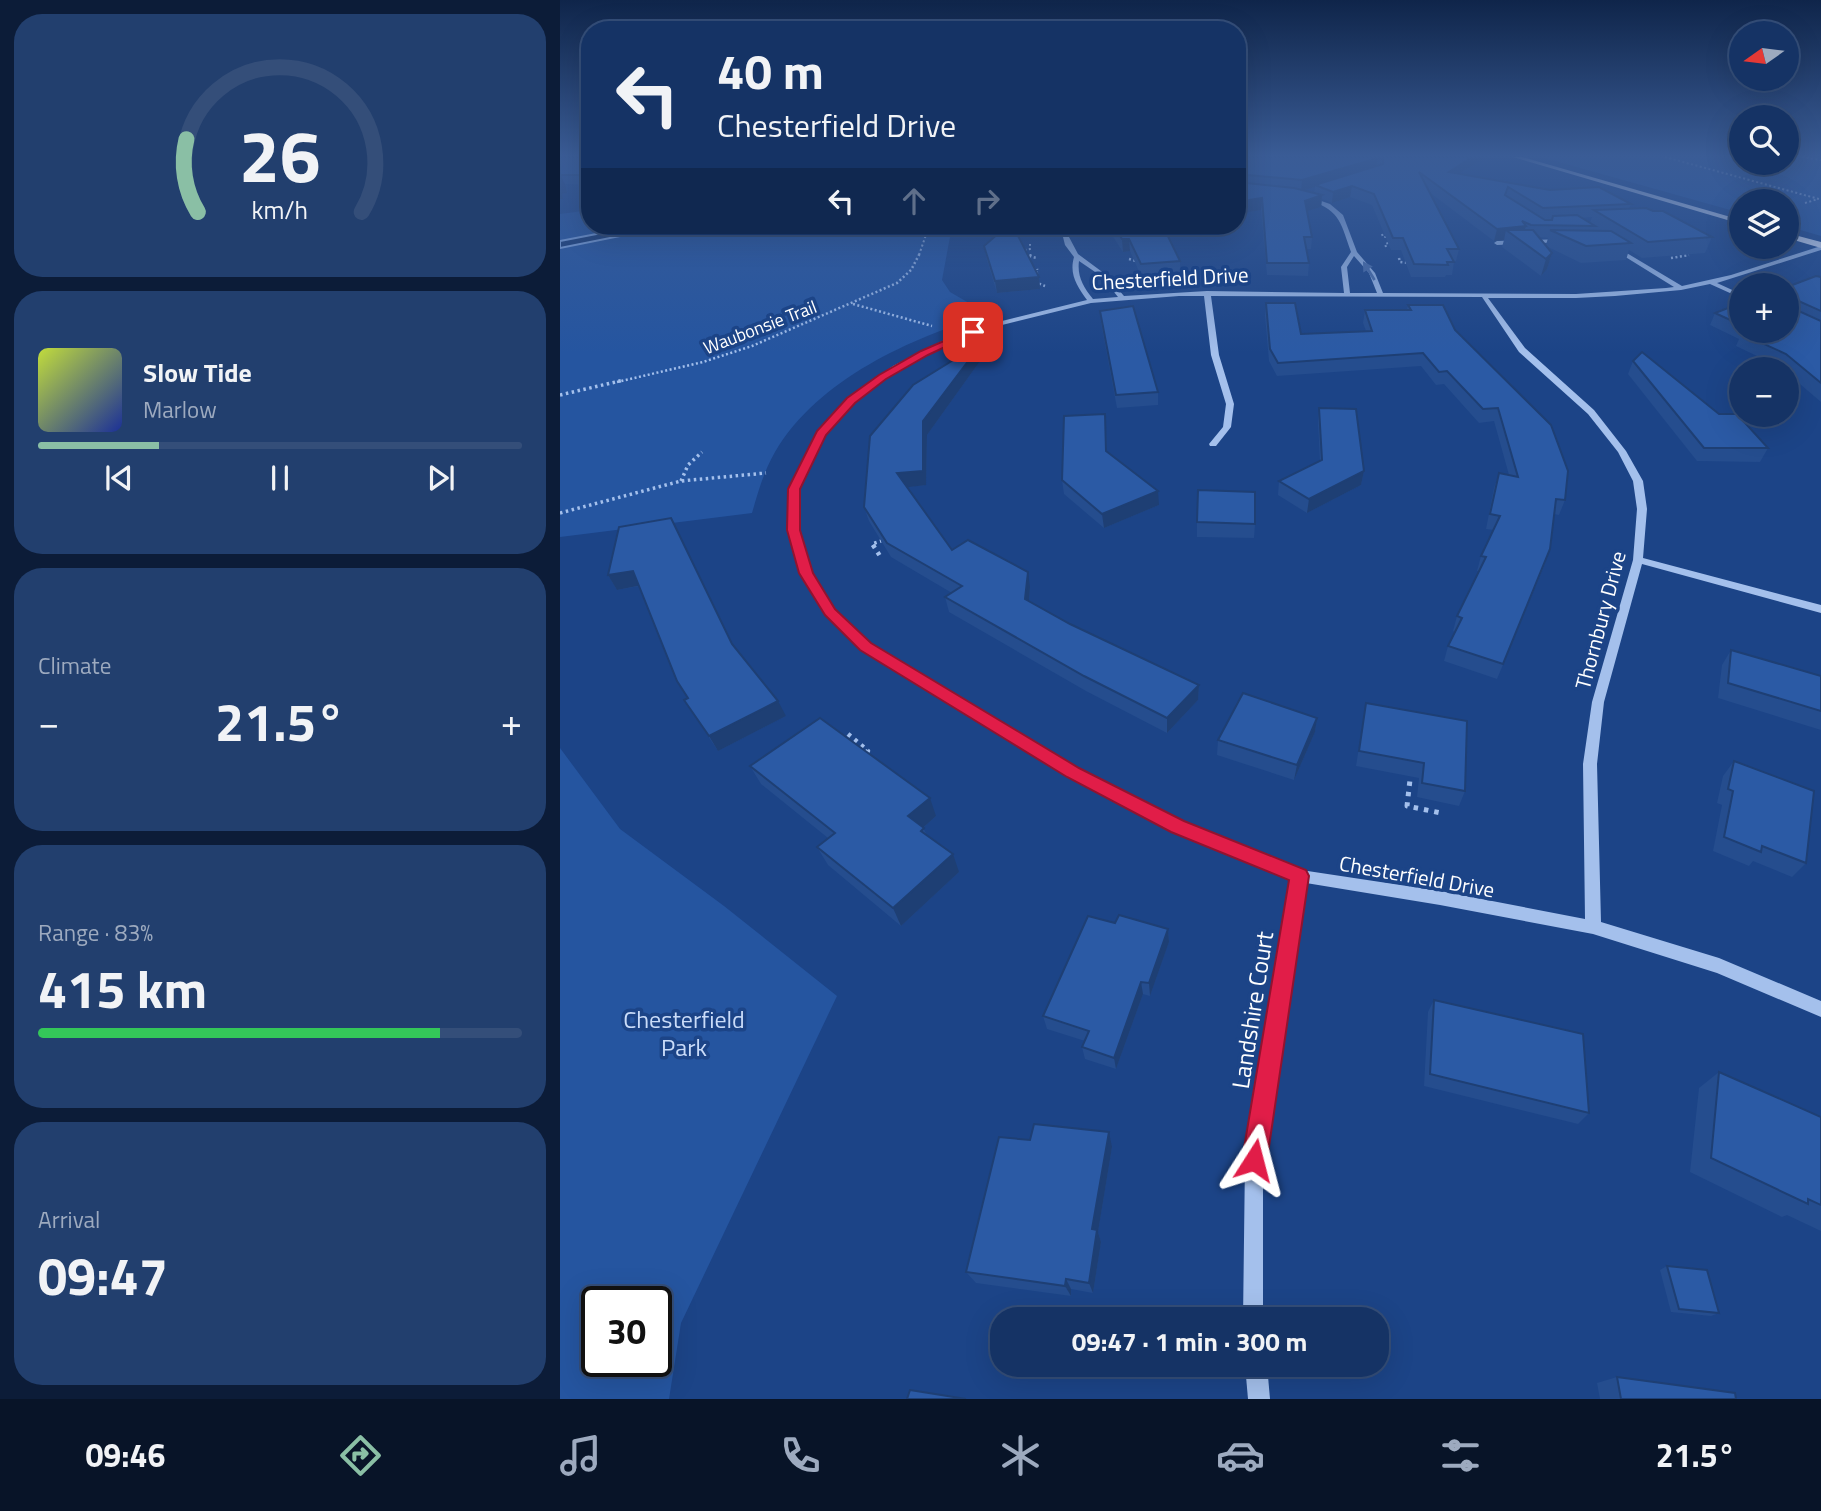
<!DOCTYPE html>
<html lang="en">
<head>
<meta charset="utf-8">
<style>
  :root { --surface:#153365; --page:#223f6e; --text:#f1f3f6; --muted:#9daabf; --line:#344e79; --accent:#8abfa5 }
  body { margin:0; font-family:"Titillium Web",sans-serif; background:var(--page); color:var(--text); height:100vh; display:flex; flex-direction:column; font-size:26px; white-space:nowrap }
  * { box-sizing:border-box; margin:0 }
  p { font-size:23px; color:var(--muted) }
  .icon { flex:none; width:38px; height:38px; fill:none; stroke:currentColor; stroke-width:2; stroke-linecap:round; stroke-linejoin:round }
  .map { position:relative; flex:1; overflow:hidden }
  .details { display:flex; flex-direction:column; gap:14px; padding:14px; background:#0c1c38; width:560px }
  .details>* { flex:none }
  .banner { position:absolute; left:21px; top:21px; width:665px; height:214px; border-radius:28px; box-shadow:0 7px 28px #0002,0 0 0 2px var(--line); background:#153365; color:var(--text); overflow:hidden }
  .needle { width:46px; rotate:256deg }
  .fabs { position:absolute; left:1169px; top:21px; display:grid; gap:14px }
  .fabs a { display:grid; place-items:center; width:70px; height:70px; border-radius:50%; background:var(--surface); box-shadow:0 7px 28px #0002,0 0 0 2px var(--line); font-size:35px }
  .speed { position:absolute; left:21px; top:1286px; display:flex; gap:14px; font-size:35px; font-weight:700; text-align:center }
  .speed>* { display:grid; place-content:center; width:91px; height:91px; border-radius:50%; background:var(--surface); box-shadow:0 7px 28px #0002,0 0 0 2px var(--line); line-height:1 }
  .speed .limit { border:4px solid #111; border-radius:10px; background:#fff; color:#111 }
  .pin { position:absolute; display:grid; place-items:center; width:60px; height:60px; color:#fff; margin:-30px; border-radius:14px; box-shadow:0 4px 10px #0006 }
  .me { position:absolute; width:77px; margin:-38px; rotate:9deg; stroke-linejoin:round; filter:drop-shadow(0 0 5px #0008) }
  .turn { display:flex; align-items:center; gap:24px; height:147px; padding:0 21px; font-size:32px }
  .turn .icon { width:91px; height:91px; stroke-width:2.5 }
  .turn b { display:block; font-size:49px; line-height:60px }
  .lanes { display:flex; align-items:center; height:66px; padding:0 21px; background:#0003; justify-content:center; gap:35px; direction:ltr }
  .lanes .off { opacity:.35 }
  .big { font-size:52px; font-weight:700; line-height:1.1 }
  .details .card { flex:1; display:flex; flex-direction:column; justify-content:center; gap:10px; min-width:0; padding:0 24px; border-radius:28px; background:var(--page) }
  .details .dial { align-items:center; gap:0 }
  .dial svg { height:182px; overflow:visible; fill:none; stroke:var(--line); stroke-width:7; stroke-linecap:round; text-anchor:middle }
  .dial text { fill:var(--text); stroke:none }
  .song { display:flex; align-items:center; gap:21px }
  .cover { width:84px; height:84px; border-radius:10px; background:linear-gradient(135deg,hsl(70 70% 55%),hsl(230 70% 35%)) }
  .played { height:7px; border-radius:4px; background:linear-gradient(90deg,var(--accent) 25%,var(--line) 25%) }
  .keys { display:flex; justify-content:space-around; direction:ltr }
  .heat { display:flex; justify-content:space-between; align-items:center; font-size:38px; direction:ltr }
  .charge { height:10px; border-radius:5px; background:linear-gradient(90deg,#34c759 83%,var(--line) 0) }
  .trip { position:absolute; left:430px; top:1307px; width:399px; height:70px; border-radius:28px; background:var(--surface); box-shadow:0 7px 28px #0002,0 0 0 2px var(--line); font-weight:700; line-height:70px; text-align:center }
  .tabs { display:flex; height:112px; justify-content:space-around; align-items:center; background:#081428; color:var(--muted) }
  .tabs .icon { width:49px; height:49px }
  .tabs .on { color:var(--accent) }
  .tabs b { font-size:32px; color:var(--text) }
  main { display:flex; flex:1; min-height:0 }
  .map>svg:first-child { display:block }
</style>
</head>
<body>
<main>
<section class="details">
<div class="card dial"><svg viewBox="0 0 100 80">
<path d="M14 69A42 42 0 1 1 86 69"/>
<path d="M14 69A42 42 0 0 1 9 37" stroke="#8abfa5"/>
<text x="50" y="56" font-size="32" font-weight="700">26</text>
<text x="50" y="72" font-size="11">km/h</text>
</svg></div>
<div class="card">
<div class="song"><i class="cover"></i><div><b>Slow Tide</b><p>Marlow</p></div></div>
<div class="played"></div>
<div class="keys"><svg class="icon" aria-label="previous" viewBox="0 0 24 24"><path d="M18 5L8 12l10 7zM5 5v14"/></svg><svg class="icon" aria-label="pause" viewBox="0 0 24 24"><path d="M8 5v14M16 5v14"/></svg><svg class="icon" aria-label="next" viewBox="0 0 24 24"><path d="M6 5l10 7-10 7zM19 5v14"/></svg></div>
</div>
<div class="card"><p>Climate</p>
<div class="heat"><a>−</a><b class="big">21.5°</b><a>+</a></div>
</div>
<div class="card"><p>Range · 83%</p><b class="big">415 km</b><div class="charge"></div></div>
<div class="card"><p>Arrival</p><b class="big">09:47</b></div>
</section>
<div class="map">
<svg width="1261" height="1399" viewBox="0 0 1261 1399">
  <rect width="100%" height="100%" fill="#1c4487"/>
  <g fill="#2555a0" fill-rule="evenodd">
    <path d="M981,157H1181V163H1227V157H1261V236L1227,226V201H1181V213Z"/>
    <path d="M30,210V226H392L382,280L390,292L428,314C350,339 259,378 215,452C204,471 198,492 192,513L0,537V214Z"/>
    <path d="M0,748L60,829L164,906L277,996L121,1323L109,1399H0ZM37,1302H96V1362H37Z"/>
  </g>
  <path fill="#123166" stroke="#98baee" stroke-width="2" d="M78,226H110L0,248V241Z"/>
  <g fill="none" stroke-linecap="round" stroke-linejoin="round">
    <g stroke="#a4c0ec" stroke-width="2" stroke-dasharray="2 2.5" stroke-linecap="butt">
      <path d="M1105,157L1259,199"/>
      <path d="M1242,157L1261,160"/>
      <path d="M1245,203L1258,199"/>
      <path d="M465,231L473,232L470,235"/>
      <path d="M822,234L823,237H830"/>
      <path d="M826,247L825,244L832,242"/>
      <path d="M460,251L470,249V244"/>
      <path d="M359,255L369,226"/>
      <path d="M465,255H473"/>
    </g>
    <g stroke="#a4c0ec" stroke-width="2.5" stroke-dasharray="2 2.5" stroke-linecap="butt">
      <path d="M465,255L477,258"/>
      <path d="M839,258L840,262L851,263"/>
      <path d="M1111,258L1129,255"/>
      <path d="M569,259L580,262"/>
      <path d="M472,275L478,272L477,269"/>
      <path d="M475,282L485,286"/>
      <path d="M293,304L372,326"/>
      <path d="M57,382L143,362L192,346L337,283L351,270L360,253"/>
    </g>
    <g stroke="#a4c0ec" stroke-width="3.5" stroke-dasharray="2.5 3.5" stroke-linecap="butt">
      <path d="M0,395L64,380"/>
      <path d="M121,481L128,465L142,452"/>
      <path d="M0,513L121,481L206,473"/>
      <path d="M314,547L312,544L321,541"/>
    </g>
    <g stroke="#a4c0ec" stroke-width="4.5" stroke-dasharray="3.5 5" stroke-linecap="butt">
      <path d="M313,545L320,556"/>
      <path d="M288,734L308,751L304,753"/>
    </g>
    <path stroke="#a4c0ec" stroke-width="5" stroke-dasharray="4.5 6" stroke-linecap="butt" d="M851,771L847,806L881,813"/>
    <g fill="#a4c0ec" fill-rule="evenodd">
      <path d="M744,195L770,204L783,215L797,252L815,273L823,293L1016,294L1106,288L1114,287L1051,248V246H1055L1122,286L1171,275L1261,246V250L1157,283L1181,294V298L1150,284L1121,290L1055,296L1016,298H928L965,348L1034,410L1066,451L1083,481L1087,509L1083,558L1261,605V613L1082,564L1044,702L1037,764L1041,922L1159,958L1261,1001V1017L1157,973L1033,934L880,905L746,883L703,1160V1320H683L685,1160L732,879L612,831L508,776L302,650L266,615L241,573L228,530L229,489L257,434L288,398L333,366L394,335L426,325L527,300C517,286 509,274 514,257L505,245L503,237L512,226H518L509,237L518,254L545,274L564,296L647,291L784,293L781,267L791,252C779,217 780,212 744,197ZM794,256L809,273L817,293H790L787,267ZM519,261L541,276L558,297L533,299C523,287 517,276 519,261ZM619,296H644L651,355L666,404L663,427L649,444L650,446H656L671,427L674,404L659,355L651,296L922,297L959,352L1028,414L1058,452L1073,481L1077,509L1073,560L1032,702L1023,764L1025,919L880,891L741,870L622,823L518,768L310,644L274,610L251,573L238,530L239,489L265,435L294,402L339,370L400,339L430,328L531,303Z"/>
      <path d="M1003,239L1005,242L937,245L934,243L937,241Z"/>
      <path d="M685,1365H707L710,1399H688Z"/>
    </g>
    <g fill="#eaf0ff" fill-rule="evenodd">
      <path d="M953,157H962L1181,220V224Z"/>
      <path d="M1227,233L1261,242V248L1227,238Z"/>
    </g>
  </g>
  <g fill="#254d8e" fill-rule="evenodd">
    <path d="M0,157H30V185L5,184L7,193L2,194L3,199H0Z"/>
    <path d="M677,157L922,159L900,174L1071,204L1069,208L1093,211L1152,237L1145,253L1082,258L1069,250L1066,260L1021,263L986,246L992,253L987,269L981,276L942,247L944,240L934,241L869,192L899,249L896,261H894V262L892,275H886L885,277H851L841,250H831L812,205L790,197L772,203L762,199L761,207L747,211L752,237L751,249H746L749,263L748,276L707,275L701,210L677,214ZM755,187L754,193L744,190ZM1032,217L1030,223L1021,218ZM979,237L988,238L986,245Z"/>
    <path d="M546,226H603L620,261V273L581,276L570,251L563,252Z"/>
    <path d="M424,246L479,277L480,289L437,293L426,257Z"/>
    <path d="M1261,277V402L1227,373V369H1223L1220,367L1176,346L1179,339L1150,325L1155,313L1181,303V331H1227V287Z"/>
    <path d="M706,303L741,334L806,331L803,323L805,310H847L848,305L895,330L1005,500L999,515L994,514L985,564L937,679L884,661L888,646L895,632L893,631L897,616L919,571H917L921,556L934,530L926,529L934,488L939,473L949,475L934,421L919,423L884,384L876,385L861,366L717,376L709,361L705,315Z"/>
    <path d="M540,311L598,392V405L557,408L541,323Z"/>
    <path d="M420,361L367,435L366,485L346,487L392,550L470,587L469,601L510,624L639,685L638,700L607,733L526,691L389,612L385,597L392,593L331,557L309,521L304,507Z"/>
    <path d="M1073,361L1159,414L1208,448L1200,462L1137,461L1068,374Z"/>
    <path d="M759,408L804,471L801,485L747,513L718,495L719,481L760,462L758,421Z"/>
    <path d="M546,427L547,452L599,505L544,528L504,494L502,480Z"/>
    <path d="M637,522L695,524L694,538L637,537Z"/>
    <path d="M118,533L173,646L226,716L158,751L124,700L128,698L117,681L79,586L57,590L48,575Z"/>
    <path d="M1171,650L1261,676V730L1158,698L1162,665Z"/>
    <path d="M806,703L905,791L899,806L857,797L859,778L796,766Z"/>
    <path d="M757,718L755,732L734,780L657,755L658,740Z"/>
    <path d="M1174,761L1246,863L1232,877L1193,861L1189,866L1153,851L1162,805L1157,803L1163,776Z"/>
    <path d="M190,766L376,816L363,828L367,835L399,872L341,926L268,865L257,847L268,838L201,784Z"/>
    <path d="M555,923L608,929L609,942L590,996L583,994L556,1069L525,1059L522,1047L525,1041L487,1029L483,1016Z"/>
    <path d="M874,1000L1029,1113L1018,1124L864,1086L868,1012Z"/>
    <path d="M1159,1072L1261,1117V1231L1227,1215L1222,1217L1130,1172L1139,1088Z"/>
    <path d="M470,1140L552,1147L538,1232L541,1242L533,1293L511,1289V1296L416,1283L406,1272Z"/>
    <path d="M1107,1266L1159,1313L1151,1316L1111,1312L1100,1270Z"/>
    <path d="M1057,1377L1176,1399H1040L1037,1383Z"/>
  </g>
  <g fill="#1e3f74">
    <path d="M912,157H923L922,159L887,182L889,172Z"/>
    <path d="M818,158L816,168L755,185V187L741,191L742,180Z"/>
    <path d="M0,175L5,184L7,193L2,194L3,199H0Z"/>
    <path d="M792,186L790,197L772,203L773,192Z"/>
    <path d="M762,195L761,207L744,212L745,201Z"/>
    <path d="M702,198L701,210L677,214V202Z"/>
    <path d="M966,226L962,238L946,230L944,240L934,241L937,229Z"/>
    <path d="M562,239H569L570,251L563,252Z"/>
    <path d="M992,253L987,269L981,276L986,259Z"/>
    <path d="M479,277L480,289L437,293L435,281Z"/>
    <path d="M418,348L420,361L367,435L366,485L341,488L337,473L363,421Z"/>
    <path d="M804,471L801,485L747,513L749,499Z"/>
    <path d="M598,491L599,505L544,528L542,514Z"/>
    <path d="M73,571L82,585L57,590L48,575Z"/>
    <path d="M468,572L470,587L468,614L465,599Z"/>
    <path d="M639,685L638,700L607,733V718Z"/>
    <path d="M218,701L226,716L158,751L149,736Z"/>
    <path d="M757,718L755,732L734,780L737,765Z"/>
    <path d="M370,798L376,816L355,835L348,816Z"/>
    <path d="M393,854L399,872L341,926L333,908Z"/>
    <path d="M608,929L609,942L590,996L589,983Z"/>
    <path d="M581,982L583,994L556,1069L554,1058Z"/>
    <path d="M549,1132L552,1147L538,1232L541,1242L533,1293L529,1283L532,1229Z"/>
    <path d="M506,1279L511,1289V1296L505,1286Z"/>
  </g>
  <g fill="#2b5aa5" stroke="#1e3f74" stroke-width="2">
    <path d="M0,157H30V175H0L2,183H0Z"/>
    <path d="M677,157H912L889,172L990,190L1039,187L1071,204L983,208L948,187L945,195L985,220H992L993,216L1017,215L1035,226L971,225L962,221L966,226L937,229L859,172L899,249H887L894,262H887L888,265L854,264L843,238H833L814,194L792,186L773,192L755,185L823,164V159L818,158L742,180L677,174Z"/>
    <path d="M677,182L734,188L762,195L745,201L752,237H744L749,263H707L702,198L677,202Z"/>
    <path d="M1086,208L1093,211H1103L1152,237L1088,242L1034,210Z"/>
    <path d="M447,226H453L479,277L435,281L424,246Z"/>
    <path d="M553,226H603L620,261L581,264L569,239H562Z"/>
    <path d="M946,230H973L992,253L986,259Z"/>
    <path d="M990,230L1051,231L1071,243L1026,246Z"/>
    <path d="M1256,276L1261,277V311L1234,299L1230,302L1232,308L1261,321V383L1226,354L1182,334L1194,331H1227V287Z"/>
    <path d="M706,303H735L741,334L812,331L805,310H851L848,305H883L895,330L991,425L1008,471L1005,500L996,499L990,549L943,664L888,646L902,618L897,616L926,557L921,556L940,516L930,514L939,473L958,477L938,408L923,409L887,371L879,372L863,353L718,363L710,349Z"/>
    <path d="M1181,303V325L1155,313Z"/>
    <path d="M573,306L598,392L556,395L540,311Z"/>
    <path d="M416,346L418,348L363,421V471L337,473L392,550L408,540L468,572L465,599L510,624L639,685L607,718L524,676L385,597L402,586L327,543L304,507L310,436L353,385Z"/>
    <path d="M1082,352L1159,414H1177L1208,448H1144L1073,361Z"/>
    <path d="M759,408L796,409L804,471L749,499L719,481L762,460Z"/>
    <path d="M545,414L546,451L598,491L542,514L502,480L504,416Z"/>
    <path d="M638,490L695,492V524L637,522Z"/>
    <path d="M111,518L172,644L218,701L149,736L124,700L128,698L117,681L73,571L48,575L59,527Z"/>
    <path d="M1171,650L1261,676V711L1168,683Z"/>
    <path d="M683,693L757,718L737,765L658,740Z"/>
    <path d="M806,703L907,721L905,791L862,783L864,763L799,751Z"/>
    <path d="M260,718L370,798L348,816L364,828L361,831L393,854L333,908L257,847L275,833L190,766Z"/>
    <path d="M1174,761L1254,791L1246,863L1202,846L1201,852L1164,837L1173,791L1168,789Z"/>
    <path d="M559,915L608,929L589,983L581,982L554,1058L522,1047L529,1031L483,1016L528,916L555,923Z"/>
    <path d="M874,1000L1023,1034L1029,1113L870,1074Z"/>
    <path d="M1159,1072L1261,1117V1205L1248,1199V1204L1151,1158Z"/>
    <path d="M474,1124L549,1132L532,1229L537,1230L529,1283L506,1279L505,1286L406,1272L439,1137L470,1140Z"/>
    <path d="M1107,1266L1147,1270L1159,1313L1119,1309Z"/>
    <path d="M1057,1377L1175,1393L1176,1399H1061Z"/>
    <path d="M350,1390L406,1399H347Z"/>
  </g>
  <defs><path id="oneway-solid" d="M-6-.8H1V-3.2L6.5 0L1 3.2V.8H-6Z" transform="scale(1.75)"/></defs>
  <use fill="#4c6faa" href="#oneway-solid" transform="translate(809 271) rotate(-122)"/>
  <linearGradient id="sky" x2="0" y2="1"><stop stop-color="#0f254a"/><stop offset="0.44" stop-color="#3a5c96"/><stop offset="1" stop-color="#3a5c96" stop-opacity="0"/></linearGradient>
  <rect width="1261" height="353" fill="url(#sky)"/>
  <path fill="#e11d48" stroke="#92132f" stroke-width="2" d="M409,330L417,332L368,355L326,379L295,403L266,435L240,489V530L253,573L275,609L311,643L519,768L624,821L746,870L749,876L707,1160L703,1169L694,1172L686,1169L682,1160L729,880L611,832L507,777L300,650L265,615L239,573L227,530L228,489L257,431L287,398L319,375L361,351Z"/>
  <g text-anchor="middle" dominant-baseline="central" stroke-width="7" stroke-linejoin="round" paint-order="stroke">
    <g font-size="18" fill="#fff" stroke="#1c4487">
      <text transform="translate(200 327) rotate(-21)">Waubonsie Trail</text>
    </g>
    <g font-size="21" fill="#fff" stroke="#1c4487">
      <text transform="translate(610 278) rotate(-3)">Chesterfield Drive</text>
      <text transform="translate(1040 620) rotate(-75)">Thornbury Drive</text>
      <text transform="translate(857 876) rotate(10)">Chesterfield Drive</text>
    </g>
    <g font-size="24" fill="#fff" stroke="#1c4487">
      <text transform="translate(692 1010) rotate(-81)">Landshire Court</text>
    </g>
    <g font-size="24" fill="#cadcf9" stroke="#1c4487">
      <text x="124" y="1019">Chesterfield<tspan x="124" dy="28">Park</tspan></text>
    </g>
  </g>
</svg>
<div class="fabs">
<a><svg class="needle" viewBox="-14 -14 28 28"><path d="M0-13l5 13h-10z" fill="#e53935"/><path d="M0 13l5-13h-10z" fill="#9daabf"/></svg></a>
<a><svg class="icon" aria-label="search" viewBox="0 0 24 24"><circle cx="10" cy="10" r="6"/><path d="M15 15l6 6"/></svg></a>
<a><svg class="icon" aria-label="layers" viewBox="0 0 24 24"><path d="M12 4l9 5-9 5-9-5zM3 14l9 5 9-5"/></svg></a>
<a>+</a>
<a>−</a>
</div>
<div class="speed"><div class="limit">30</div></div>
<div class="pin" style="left:413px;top:332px;background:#d93025"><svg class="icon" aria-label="arrive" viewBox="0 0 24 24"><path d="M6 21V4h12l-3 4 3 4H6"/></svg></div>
<svg class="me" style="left:694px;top:1160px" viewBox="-20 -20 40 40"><path d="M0-17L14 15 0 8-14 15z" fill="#e11d48" stroke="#fff" stroke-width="4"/></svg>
<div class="trip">09:47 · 1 min · 300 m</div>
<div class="banner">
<div class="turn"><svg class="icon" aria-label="left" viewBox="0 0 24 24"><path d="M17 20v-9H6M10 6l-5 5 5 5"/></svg><div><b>40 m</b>Chesterfield Drive</div></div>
<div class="lanes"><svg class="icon" aria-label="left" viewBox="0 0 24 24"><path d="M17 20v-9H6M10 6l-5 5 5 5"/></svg><svg class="icon off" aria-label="ahead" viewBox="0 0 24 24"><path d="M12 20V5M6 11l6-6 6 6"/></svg><svg class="icon off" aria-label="right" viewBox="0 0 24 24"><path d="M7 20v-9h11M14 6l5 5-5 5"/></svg></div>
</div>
</div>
</main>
<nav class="tabs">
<b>09:46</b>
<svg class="icon on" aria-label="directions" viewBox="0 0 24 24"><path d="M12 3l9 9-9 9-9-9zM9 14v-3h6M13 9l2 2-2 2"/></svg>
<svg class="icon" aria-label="music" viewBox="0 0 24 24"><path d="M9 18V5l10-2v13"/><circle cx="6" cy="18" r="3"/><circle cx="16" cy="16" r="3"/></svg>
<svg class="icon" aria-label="phone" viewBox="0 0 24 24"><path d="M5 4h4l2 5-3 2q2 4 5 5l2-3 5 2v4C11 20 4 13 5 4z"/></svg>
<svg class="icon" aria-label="climate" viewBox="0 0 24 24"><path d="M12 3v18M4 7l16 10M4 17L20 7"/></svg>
<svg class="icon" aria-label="car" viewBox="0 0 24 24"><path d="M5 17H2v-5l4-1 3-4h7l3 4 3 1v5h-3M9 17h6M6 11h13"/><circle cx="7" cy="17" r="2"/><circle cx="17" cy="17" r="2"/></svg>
<svg class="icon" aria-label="filters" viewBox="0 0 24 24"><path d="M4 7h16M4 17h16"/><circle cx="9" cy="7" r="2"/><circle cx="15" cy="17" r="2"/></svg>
<b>21.5°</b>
</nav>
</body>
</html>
